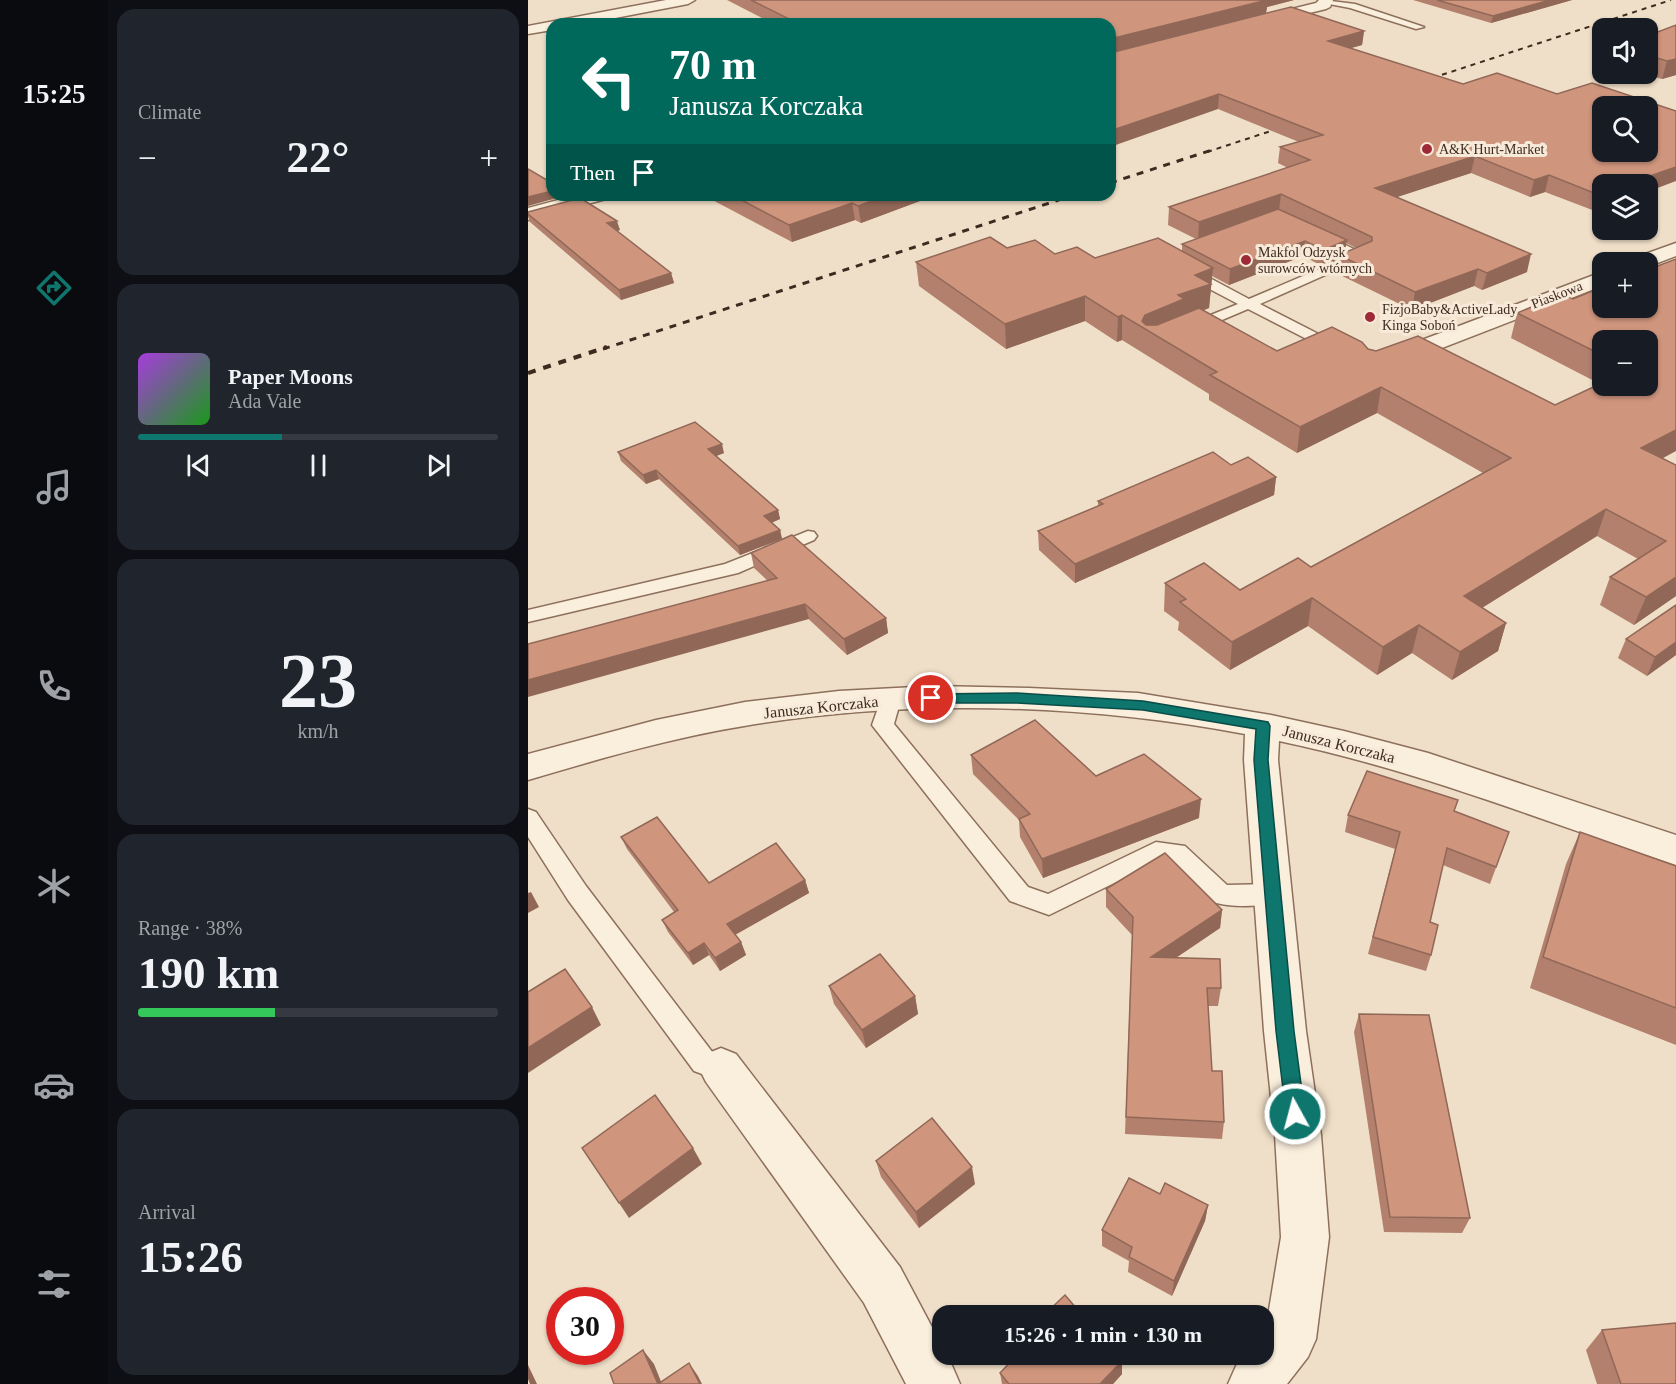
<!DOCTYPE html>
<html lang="en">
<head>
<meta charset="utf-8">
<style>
  :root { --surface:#171b24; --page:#20242c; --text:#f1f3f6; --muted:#9ea1a6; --line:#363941; --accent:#0f766e }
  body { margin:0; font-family:"Times New Roman",serif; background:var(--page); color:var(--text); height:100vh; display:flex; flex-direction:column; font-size:22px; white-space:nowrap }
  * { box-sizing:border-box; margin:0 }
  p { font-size:20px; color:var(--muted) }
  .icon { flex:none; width:33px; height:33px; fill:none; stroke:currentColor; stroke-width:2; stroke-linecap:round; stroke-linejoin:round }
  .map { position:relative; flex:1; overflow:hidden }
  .sheet { display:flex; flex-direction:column; gap:9px; padding:9px; background:#0d0f14; width:420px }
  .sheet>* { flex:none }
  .hud { position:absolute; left:18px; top:18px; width:570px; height:183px; border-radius:18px; box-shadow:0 2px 4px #0004; background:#00695c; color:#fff; overflow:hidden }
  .fabs { position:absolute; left:1064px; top:18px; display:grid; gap:12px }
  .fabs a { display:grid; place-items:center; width:66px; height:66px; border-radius:12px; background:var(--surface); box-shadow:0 2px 4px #0004; font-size:30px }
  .speed { position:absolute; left:18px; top:1287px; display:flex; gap:12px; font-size:30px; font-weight:700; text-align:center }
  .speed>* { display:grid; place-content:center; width:78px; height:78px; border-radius:50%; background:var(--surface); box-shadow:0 2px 4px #0004; line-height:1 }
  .speed .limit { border:9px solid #d22; background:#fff; color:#111 }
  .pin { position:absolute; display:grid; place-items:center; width:51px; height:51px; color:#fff; margin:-26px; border:3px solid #fff; border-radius:50%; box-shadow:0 2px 6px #0007 }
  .me { position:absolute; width:66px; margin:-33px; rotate:353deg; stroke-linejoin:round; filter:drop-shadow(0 0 4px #0008) }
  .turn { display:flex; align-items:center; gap:21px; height:126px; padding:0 24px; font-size:27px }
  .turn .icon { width:78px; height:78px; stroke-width:2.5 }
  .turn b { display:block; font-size:42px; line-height:51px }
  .then { display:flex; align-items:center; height:57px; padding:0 24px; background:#0003; gap:12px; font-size:22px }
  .big { font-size:45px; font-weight:700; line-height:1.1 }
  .sheet .tile { flex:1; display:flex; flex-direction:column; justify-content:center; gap:9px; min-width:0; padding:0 21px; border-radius:18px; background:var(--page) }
  .sheet .dial { align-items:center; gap:0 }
  .dial b { font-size:78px; line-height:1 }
  .song { display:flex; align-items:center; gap:18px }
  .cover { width:72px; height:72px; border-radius:9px; background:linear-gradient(135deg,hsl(280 70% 55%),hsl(120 70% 35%)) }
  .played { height:6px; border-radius:3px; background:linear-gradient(90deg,var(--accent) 40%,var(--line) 40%) }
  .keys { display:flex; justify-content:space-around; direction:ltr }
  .heat { display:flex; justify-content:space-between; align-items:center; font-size:33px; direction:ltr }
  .charge { height:9px; border-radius:4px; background:linear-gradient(90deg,#34c759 38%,var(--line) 0) }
  .trip { position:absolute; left:404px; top:1305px; width:342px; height:60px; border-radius:18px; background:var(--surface); box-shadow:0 2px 4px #0004; font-weight:700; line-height:60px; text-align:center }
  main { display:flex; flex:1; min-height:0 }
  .tab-bar { display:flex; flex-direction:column; width:108px; justify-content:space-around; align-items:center; background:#090b0e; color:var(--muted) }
  .tab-bar .icon { width:42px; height:42px }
  .tab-bar .on { color:var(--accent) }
  .tab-bar b { font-size:27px; color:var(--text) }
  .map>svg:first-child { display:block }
</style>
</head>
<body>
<main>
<nav class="tab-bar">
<b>15:25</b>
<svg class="icon on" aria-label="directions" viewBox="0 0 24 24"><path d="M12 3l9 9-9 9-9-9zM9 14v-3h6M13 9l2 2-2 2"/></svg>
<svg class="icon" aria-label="music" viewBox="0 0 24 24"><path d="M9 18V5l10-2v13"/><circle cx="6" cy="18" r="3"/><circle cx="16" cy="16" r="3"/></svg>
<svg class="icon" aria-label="phone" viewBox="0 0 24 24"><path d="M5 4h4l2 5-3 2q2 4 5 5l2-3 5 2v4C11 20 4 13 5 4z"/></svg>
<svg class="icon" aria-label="climate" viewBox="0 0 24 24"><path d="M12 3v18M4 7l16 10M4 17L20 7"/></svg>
<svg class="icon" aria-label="car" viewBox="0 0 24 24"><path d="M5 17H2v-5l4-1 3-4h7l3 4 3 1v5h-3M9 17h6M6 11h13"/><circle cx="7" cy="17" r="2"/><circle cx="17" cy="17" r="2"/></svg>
<svg class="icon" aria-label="filters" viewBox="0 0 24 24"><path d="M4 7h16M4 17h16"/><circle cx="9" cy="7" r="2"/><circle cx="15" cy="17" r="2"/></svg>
</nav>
<section class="sheet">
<div class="tile"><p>Climate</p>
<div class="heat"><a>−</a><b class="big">22°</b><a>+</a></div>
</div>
<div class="tile">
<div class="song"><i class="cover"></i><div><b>Paper Moons</b><p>Ada Vale</p></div></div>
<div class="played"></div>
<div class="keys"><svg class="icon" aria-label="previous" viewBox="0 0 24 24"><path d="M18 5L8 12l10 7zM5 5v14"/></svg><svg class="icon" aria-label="pause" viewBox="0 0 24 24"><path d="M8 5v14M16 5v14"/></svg><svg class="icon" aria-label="next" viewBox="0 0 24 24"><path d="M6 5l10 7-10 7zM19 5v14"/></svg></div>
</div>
<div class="tile dial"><b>23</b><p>km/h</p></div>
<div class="tile"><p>Range · 38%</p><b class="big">190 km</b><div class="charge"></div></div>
<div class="tile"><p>Arrival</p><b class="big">15:26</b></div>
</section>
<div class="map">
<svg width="1148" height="1384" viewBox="0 0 1148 1384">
  <rect width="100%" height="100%" fill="#f0dfc8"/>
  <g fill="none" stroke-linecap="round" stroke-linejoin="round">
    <g stroke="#8d705c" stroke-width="3">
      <g id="lane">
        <path d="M795,0L827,4L896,27L888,29L822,8L796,3Z"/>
        <path d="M793,233L840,256L732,304L812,345L814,348L812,351H802L720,309L668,331H658L656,328L658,325L710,304L653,274L651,271L653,268H663L721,299L822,256L788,240L787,237L788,234Z"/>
        <path d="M280,531L286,532L289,536L286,540L210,573L0,622V610L197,564Z"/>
        <path d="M362,692L369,694L373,699L366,724L500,887L520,894L628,842L657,846L699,885L745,884L754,887L757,894L754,901C735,907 704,908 685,902L643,862L631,861L521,915L482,901L344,725L355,694Z"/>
        <path d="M0,809L8,812L58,886L185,1053L203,1059L207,1068L203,1077L193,1081L166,1071L40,900L0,837Z"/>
      </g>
    </g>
    <g stroke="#8d705c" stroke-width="3">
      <g id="street">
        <path d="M138,0H167L160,4L56,24H24V30L0,34V26Z"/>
        <path d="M791,0H805L802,7L798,9L728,26L721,22L723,19L788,3Z"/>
        <path d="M49,195H81L78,199L0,220V208Z"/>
        <path d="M1148,243V256L1119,267V262H1103L1106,258Z"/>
        <path d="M1074,272V286L870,365L862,367L854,365L850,360L854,355Z"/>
        <path d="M406,686L501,688L610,693L743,715L816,731L900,753L1148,835V865C1015,821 890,770 751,741L750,760L778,1031L793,1135L801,1237L788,1339L780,1357L759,1384H700L708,1366L717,1354H735V1332L738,1328L753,1237L747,1135L736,1031L716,760L717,734C556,704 378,698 216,726C142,738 71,759 0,780V754L128,720L217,702L311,691Z"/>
        <path d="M193,1048L208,1054L372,1267L414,1346V1354H419L432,1384H378L336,1303L178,1082L171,1068L178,1054Z"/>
      </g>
    </g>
    <use href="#lane" fill="#faeedc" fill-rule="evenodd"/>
    <use href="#street" fill="#faeedc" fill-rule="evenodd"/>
    <g stroke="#3d2b20" stroke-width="2" stroke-dasharray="5 5" stroke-linecap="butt">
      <path d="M895,81L1143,0"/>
      <path d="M679,152L758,126"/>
    </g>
    <g stroke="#3d2b20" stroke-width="3" stroke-dasharray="7 7" stroke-linecap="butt">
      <path d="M582,183L684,150"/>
      <path d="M75,349L546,195"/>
    </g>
    <path stroke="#3d2b20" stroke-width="4" stroke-dasharray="8 8" stroke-linecap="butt" d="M0,373L79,347"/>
  </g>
  <g fill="#b2806c" fill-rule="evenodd">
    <path d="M199,0H766L739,7L738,13L836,31L834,45L823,48L1074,184V209L1067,211L1017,192L1002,197L943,173L868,197L999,272L954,290L946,286L884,310L808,273L810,259L794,266L775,256L701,285L684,276L681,308L676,310L749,351L840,349L1027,405L1072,384L983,338L989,313L1045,299L1119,308L1135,458L1148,465V596L1106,625L1072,605L1082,577L1110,559L1069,536L954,608L978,623L970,651L924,680L884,653L849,675L780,626L702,670L650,630L651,622L636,611L637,583L712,590L783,567L955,473L849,413L769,453L681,400V394L594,340L589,342L557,321L478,349L391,286L388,262L479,248L567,258L654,251V244L668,239L640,225L641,207L760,168L750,163L752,147L771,142L690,109L582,24H246ZM818,243L828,248L817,252ZM1074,340L1119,386H1074Z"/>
    <path d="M885,0H1044L963,23Z"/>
    <path d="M1148,25V75L1134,79L1115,74H1119V36Z"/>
    <path d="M175,195H408L333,223L327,220L264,242Z"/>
    <path d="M0,212L92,230L89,231L143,273L146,283L93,300L2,222L0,217Z"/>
    <path d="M90,452L196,453L188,456L250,510L252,519L244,522L252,530L254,539L212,555L131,479L118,484L93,461Z"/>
    <path d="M703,465L748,477L746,495L547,583L511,550L510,531L570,506V501Z"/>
    <path d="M223,553L358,618L360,633L319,655L226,568Z"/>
    <path d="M1148,605V655L1119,676L1090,658L1098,639Z"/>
    <path d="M443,755L568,776L671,818L515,878L492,837L491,820L445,774Z"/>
    <path d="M927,811L981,832L962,884L915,865L902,922L903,955L898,971L840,954L867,849L817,832L820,815Z"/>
    <path d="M1052,832L1148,866V1045L1002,988L1038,864Z"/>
    <path d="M93,837L181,883L277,880L281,893L207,935L213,942L218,955L192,971L181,955L165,965L140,932L134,920L146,912L99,849Z"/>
    <path d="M578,889L694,910L692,928L648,958L693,988L690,1006H680L684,1071L696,1122L694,1139L597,1134L604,935L578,907Z"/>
    <path d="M301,986L387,996L390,1014L338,1048L306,1004Z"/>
    <path d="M831,1014L942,1218L934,1233L856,1232L826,1032Z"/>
    <path d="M348,1161L447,1184L391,1228L353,1177Z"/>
    <path d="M632,1194L680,1205L677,1221L644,1296L600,1272L601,1261L574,1246V1230Z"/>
    <path d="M1074,1330L1148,1384H1069L1058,1350Z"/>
    <path d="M594,1361V1374L585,1384H474L472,1373Z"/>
  </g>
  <g fill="#916858">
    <path d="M729,0H766L739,7L738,13L582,54V39Z"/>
    <path d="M1022,0H1044L963,23L965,16Z"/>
    <path d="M836,31L834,45L798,55L800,41Z"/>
    <path d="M1148,59V75L1134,79L1139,61Z"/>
    <path d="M691,94L690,109L582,147V131Z"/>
    <path d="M583,155V171L582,172V156Z"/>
    <path d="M947,156L943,173L845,205L847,188Z"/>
    <path d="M1148,167V181L1119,192V184H1099Z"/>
    <path d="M1021,175L1017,192L1002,197L1006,180Z"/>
    <path d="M24,191V195H36V196L0,206V197Z"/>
    <path d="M753,194L751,211L670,240L671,222Z"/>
    <path d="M1074,194V209L1067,211L1071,195Z"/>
    <path d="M360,195H408L333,223L330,206Z"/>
    <path d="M324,203L327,220L264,242L261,225Z"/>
    <path d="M89,221L92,230L82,233L79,223Z"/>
    <path d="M819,240L816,256L811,255L810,259L794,266L796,250Z"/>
    <path d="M777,241L775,256L701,285L702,269Z"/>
    <path d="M1003,254L999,272L954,290L959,273Z"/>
    <path d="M685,268L681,308L656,318L627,335L614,321L617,315L650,295L667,275Z"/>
    <path d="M950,269L946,286L884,310L887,292Z"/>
    <path d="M143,273L146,283L93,300L91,290Z"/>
    <path d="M557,296V321L478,349L477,324Z"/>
    <path d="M594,315V340L589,342L590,317Z"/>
    <path d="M853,387L849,413L769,453L772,427Z"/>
    <path d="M1148,430V451L1104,475L1113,448Z"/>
    <path d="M194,444L196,453L183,458L180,449Z"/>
    <path d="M128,470L131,479L118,484L115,475Z"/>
    <path d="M748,477L746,495L547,583V564Z"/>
    <path d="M1078,509L1069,536L928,624L936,596Z"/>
    <path d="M250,510L252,519L239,525L236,516Z"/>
    <path d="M252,530L254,539L212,555L210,546Z"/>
    <path d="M1148,577V596L1106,625L1118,597Z"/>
    <path d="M784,598L780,626L702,670L704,642Z"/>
    <path d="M277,604L281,619L0,697V680Z"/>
    <path d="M358,618L360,633L319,655L316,639Z"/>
    <path d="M978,623L970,651L924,680L932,652Z"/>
    <path d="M891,625L884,653L849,675L855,647Z"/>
    <path d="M1148,642V655L1119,676L1127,657Z"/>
    <path d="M673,799L671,818L515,878L514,859Z"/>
    <path d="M277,880L281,893L203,937L199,924Z"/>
    <path d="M3,892L11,907L0,913V893Z"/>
    <path d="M694,910L692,928L622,975L623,957Z"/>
    <path d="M213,942L218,955L192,971L187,958Z"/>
    <path d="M176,943L181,955L165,965L160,953Z"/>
    <path d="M387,996L390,1014L338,1048L334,1030Z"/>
    <path d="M64,1007L73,1025L0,1073V1048Z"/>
    <path d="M165,1148L174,1164L101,1218L91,1203Z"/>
    <path d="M444,1167L447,1184L391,1228L388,1212Z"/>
    <path d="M680,1205L677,1221L644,1296L646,1281Z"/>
    <path d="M115,1350L126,1364L134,1384H130Z"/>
    <path d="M594,1361V1374L585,1384H572Z"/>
    <path d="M161,1363L170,1376L174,1384H172Z"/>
    <path d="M0,1365L9,1384H2L0,1379Z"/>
  </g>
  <g fill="#cf957d" stroke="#916858" stroke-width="1.5" fill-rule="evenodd">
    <path d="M223,0H739L582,39V24H271Z"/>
    <path d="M909,0H1022L965,16Z"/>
    <path d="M763,7L836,31L800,41L935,84L969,73L1029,94L1064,83L1148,111V167L1099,184H1074V194L1071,195L1021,175L1006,180L947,156L847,188L1003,254L959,273L950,269L887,292L811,255L844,241V237L753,194L671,222L641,207L782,160L752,147L795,135L691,94L582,131V53ZM1074,106H1119V152H1074Z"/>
    <path d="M1148,25V59L1139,61L1119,55V36Z"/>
    <path d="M0,169L24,183V191L0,197Z"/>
    <path d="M204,195H360L330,206L324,203L261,225Z"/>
    <path d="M52,198L89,221L79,223L143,273L91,290L0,214V212Z"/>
    <path d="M750,209L819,240L796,250L777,241L702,269L654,244Z"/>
    <path d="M462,237L479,248L507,240L527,254L549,247L567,258L630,238L685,268L667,275L683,284L650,295L656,299L617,315L614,321L618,325H629L671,308L749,351L804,327L834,342L840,349L848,351L890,336L1027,405L1074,383V386H1119V340H1074V355L989,313L1035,294L1045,299L1074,287V308H1119V270L1148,259V430L1113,448L1148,465V577L1118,597L1082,577L1138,541L1078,509L936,596L978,623L932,652L891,625L855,647L784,598L704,642L652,602L658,599L637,583L676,563L712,590L770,558L783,567L983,458L853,387L772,427L682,375L689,372L594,315L590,317L557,296L477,324L388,262Z"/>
    <path d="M167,422L194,444L180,449L250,510L236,516L252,530L210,546L128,470L115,475L90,452Z"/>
    <path d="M685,452L703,465L720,457L748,477L547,564L510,531L575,504L570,501Z"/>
    <path d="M264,535L358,618L316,639L277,604L0,680V644L249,578L223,553Z"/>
    <path d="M1148,605V642L1127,657L1098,639Z"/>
    <path d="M507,720L568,776L616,754L673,799L514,859L491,819L502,814L443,755Z"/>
    <path d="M839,771L930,800L926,811L981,832L968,867L919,848L902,922L910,925L903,955L845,937L872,832L820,815Z"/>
    <path d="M129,817L181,883L248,843L277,880L199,924L213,942L187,958L176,943L160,953L134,920L150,910L93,837Z"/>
    <path d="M1052,832L1148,866V1008L1015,957Z"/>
    <path d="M637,853L694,910L623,957L692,959L693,988H679L684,1071H694L696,1122L598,1117L605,917L578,889Z"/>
    <path d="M352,954L387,996L334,1030L301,986Z"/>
    <path d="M37,969L64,1007L0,1048V992Z"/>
    <path d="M831,1014L901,1015L942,1218L862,1217Z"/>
    <path d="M127,1095L165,1148L91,1203L54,1148Z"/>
    <path d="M404,1118L444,1167L388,1212L348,1161Z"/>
    <path d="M601,1178L632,1194L637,1183L680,1205L646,1281L601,1257L604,1247L574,1230Z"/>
    <path d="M537,1295L555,1316H515Z"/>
    <path d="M1148,1323V1384H1093L1074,1330Z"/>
    <path d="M115,1350L130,1384H86L82,1373Z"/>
    <path d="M490,1354H589L594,1361L572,1384H481L472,1373Z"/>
    <path d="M161,1363L172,1384H130Z"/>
  </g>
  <path fill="#0f766e" stroke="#0a4d48" stroke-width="1.5" d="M489,693L615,701L740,722L742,726L740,760L766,1031L777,1114L774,1120L767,1123L761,1120L758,1114L748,1031L726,760L728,729L615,710L489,703H403L396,698L403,694Z"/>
  <g fill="#9e2a38" stroke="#f7ead8" stroke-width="2">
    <circle cx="899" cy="149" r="6"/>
    <circle cx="718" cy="260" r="6"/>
    <circle cx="842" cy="317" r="6"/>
  </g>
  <g text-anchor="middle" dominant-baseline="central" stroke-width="6" stroke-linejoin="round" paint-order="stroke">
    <g font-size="14" fill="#3d2b20" stroke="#f7ead8" text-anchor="start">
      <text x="911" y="149">A&amp;K Hurt-Market</text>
      <text x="730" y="252">Makfol Odzysk<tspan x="730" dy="16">surowców wtórnych</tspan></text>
      <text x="854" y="309">FizjoBaby&amp;ActiveLady<tspan x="854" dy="16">Kinga Soboń</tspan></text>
    </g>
    <g font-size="14" fill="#3d2b20" stroke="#f7ead8">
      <text transform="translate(1029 295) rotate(-21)">Piaskowa</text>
    </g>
    <g font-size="16" fill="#3d2b20" stroke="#f7ead8">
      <text transform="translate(293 707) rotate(-6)">Janusza Korczaka</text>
      <text transform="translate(811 744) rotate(14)">Janusza Korczaka</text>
    </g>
  </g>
</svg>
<div class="fabs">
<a><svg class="icon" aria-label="sound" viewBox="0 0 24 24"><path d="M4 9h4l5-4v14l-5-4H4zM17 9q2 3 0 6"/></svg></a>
<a><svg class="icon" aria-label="search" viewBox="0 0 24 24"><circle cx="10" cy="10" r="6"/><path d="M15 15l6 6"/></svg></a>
<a><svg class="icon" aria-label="layers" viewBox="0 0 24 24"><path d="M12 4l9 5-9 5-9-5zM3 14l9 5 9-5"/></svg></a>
<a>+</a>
<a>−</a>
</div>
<div class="speed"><div class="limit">30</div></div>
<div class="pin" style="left:403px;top:698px;background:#d93025"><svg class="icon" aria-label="arrive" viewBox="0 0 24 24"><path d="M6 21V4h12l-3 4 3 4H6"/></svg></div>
<svg class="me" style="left:767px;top:1114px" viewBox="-20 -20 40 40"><circle r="17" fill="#0f766e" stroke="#fff" stroke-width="3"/><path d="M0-11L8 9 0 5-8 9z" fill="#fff"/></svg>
<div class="trip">15:26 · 1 min · 130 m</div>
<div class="hud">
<div class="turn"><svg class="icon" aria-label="left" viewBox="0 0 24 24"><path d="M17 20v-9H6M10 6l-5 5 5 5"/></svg><div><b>70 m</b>Janusza Korczaka</div></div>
<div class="then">Then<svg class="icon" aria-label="arrive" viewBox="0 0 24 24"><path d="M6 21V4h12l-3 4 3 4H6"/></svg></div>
</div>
</div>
</main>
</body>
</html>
